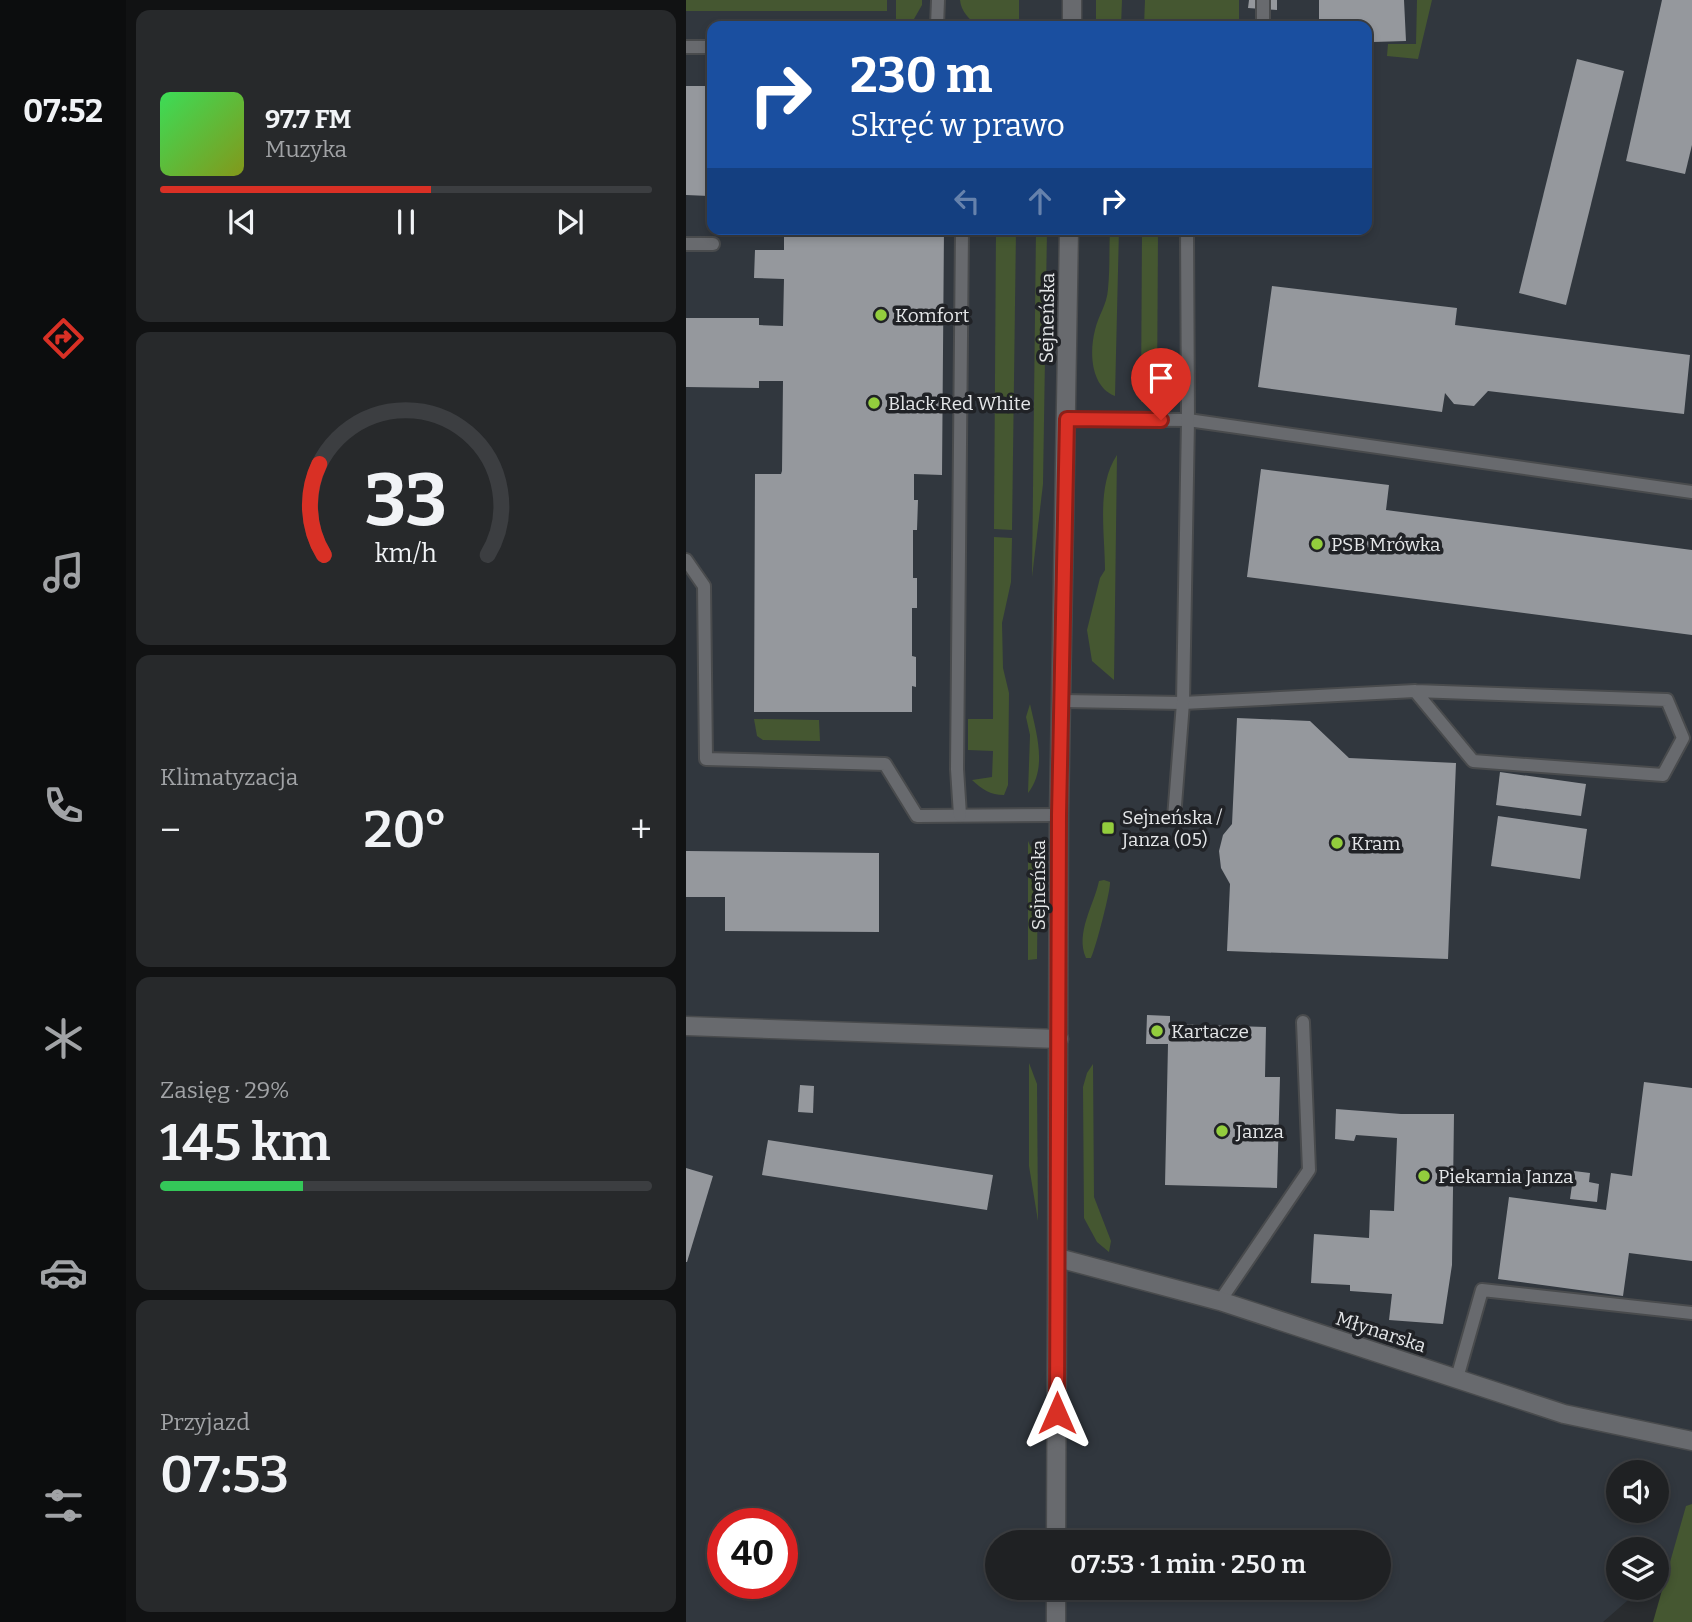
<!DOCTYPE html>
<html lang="pl">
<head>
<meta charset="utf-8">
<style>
  :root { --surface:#1f2123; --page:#27292b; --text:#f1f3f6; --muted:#a1a3a6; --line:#3c3e41; --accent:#d93025 }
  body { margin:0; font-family:Bitter,serif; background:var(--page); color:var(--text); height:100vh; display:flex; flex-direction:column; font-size:26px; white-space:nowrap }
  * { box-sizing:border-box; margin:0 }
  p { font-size:23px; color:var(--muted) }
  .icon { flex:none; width:38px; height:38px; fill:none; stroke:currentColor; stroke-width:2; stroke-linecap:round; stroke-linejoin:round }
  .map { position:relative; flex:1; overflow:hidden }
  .side { display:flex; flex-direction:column; gap:10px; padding:10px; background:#111213; width:560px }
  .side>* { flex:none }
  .top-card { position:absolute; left:21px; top:21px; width:665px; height:214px; border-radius:14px; box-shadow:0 4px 10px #0003,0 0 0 2px var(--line); background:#1a4fa0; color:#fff; overflow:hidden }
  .tools { position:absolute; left:920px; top:1460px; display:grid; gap:14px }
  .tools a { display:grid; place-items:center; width:63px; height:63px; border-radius:50%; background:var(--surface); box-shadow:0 4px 10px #0003,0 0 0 2px var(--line); font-size:35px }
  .speed { position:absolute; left:21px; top:1508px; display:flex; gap:14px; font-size:35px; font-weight:700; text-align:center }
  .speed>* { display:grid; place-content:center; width:91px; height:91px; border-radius:50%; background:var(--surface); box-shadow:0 4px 10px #0003,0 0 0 2px var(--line); line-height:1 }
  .speed .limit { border:10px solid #d22; background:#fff; color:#111 }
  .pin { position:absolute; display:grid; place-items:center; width:60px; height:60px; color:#fff; margin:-72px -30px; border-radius:50% 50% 50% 0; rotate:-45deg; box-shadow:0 0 7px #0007 }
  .pin .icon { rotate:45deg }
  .me { position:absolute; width:77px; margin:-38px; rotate:0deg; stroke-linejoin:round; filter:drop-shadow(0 0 5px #0008) }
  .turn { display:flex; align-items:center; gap:24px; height:147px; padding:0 28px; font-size:32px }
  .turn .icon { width:91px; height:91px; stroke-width:2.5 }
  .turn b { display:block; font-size:49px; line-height:60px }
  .lanes { display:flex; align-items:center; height:66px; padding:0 28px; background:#0003; justify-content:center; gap:35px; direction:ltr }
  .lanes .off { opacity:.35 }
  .big { font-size:52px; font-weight:600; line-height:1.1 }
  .side .card { flex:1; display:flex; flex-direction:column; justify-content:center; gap:10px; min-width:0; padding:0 24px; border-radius:14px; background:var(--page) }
  .side .dial { align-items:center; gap:0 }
  .dial svg { height:182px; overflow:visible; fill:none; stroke:var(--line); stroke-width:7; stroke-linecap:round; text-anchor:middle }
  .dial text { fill:var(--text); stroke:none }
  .song { display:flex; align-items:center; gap:21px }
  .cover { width:84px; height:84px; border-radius:10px; background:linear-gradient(135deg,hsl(130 70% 55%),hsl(70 70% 35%)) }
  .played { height:7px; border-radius:4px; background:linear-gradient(90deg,var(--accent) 55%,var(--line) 55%) }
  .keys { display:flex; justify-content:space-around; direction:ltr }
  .heat { display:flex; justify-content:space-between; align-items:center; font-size:38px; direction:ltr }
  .charge { height:10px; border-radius:5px; background:linear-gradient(90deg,#34c759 29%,var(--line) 0) }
  .trip { position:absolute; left:299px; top:1530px; width:406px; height:70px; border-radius:35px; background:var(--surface); box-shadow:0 4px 10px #0003,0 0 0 2px var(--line); font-weight:600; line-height:70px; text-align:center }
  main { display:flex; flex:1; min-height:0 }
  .menu { display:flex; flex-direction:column; width:126px; justify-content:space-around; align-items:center; background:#0c0d0e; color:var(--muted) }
  .menu .icon { width:49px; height:49px }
  .menu .selected { color:var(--accent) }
  .menu b { font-size:32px; color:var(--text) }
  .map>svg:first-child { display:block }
</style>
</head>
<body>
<main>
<nav class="menu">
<b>07:52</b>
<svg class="icon selected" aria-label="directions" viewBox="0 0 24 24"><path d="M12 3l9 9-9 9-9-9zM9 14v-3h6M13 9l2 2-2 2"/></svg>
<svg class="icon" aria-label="music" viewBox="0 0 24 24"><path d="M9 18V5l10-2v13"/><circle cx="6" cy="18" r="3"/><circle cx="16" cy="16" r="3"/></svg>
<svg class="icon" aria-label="phone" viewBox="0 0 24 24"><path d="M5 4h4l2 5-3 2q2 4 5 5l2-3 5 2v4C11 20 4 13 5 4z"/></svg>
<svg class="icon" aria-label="climate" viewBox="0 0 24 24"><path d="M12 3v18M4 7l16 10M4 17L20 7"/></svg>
<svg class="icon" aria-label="car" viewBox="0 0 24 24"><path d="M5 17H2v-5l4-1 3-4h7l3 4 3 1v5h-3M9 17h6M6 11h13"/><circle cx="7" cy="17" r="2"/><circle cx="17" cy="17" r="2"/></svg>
<svg class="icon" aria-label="filters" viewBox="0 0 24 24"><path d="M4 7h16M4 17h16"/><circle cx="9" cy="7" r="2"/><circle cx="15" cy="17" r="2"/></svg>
</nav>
<section class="side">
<div class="card">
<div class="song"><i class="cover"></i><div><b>97.7 FM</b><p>Muzyka</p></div></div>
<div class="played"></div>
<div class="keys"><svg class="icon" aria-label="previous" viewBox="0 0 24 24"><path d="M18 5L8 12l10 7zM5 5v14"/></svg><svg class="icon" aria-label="pause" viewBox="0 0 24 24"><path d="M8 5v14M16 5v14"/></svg><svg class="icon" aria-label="next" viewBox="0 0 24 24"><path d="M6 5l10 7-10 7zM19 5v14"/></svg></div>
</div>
<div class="card dial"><svg viewBox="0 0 100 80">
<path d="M14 69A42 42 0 1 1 86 69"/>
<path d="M14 69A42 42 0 0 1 12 29" stroke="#d93025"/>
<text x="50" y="56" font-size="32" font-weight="700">33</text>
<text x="50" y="72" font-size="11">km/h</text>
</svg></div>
<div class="card"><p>Klimatyzacja</p>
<div class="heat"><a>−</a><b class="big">20°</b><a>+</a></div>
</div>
<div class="card"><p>Zasięg · 29%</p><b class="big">145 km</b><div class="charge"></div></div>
<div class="card"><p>Przyjazd</p><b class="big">07:53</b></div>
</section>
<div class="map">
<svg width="1006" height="1622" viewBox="0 0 1006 1622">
  <rect width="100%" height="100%" fill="#292c2f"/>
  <path fill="#31373e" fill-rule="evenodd" d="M0,0H1006V1546L971,1576V1549H933V1587H957L917,1622H0ZM26,26H681V229H26ZM933,1472H971V1510H933ZM37,1524H96V1584H37ZM312,1542H693V1587H312Z"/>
  <g fill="#455731">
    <rect x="0" y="0" width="201" height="11"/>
    <path d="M210,0H236V5L224,26H210Z"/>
    <path d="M274,0H333V26H291C283,19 275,11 274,0Z"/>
    <path d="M410,0H436L435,26H410Z"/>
    <path d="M459,0H553V26H458Z"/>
    <path d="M731,0H746L732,59L701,56L702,44H730Z"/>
    <path d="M310,229H330L326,530L308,529Z"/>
    <path d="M350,229H361L357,484L346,577Z"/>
    <path d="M424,229H433L429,396C405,387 403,353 409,330C412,316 421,305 422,289C424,270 423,249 424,229Z"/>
    <path d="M456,229H472L471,402H455Z"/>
    <path d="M431,455L428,680L406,661L401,630L414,578L419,570C419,534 410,486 431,455Z"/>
    <path d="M308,537L326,538L325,582L316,623L317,668L323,693L322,785L318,795C304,795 296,789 286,780L306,777L307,751L282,750V719H307Z"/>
    <path d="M344,704C350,732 362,768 342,793L344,735L340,717Z"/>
    <path d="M68,719L133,720L134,741L77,740L71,736Z"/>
    <path d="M342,841L350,858L352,872L351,959L342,960Z"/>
    <path d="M418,880L424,882C425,890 409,951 405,958H400C389,933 408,905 413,881Z"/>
    <path d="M343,1063L351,1084L352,1221L343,1166Z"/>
    <path d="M407,1064L408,1197L425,1241L423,1252L411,1242L398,1218L397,1087L401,1073Z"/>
    <path d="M1006,1504V1622H967L1000,1506Z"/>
  </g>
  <g fill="#95989d">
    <path d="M563,0H591V10L562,8Z"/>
    <path d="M633,0H718L720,41L687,42L681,49V26H633Z"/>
    <path d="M976,0H1006V145L999,174L940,161Z"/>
    <path d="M891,59L938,71L880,305L833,293Z"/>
    <path d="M0,86H26V181H21L23,196L0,195Z"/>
    <path d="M98,229H258L256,475L228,474V500H232L231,530H227V578H231V608H226V656L230,657V687L226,686V712H68L69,474H95L96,471L97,381H73V388L0,387V318H73V325L97,326L98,279L68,278L69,250H98Z"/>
    <path d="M586,286L771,308L769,325L1004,355L998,414L802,391L788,406L768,404L759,393L756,412L572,387Z"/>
    <path d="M575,469L703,485L700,510L1006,550V635L561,577Z"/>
    <path d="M551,718L624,721L663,758L770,763L762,959L541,951L544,884L535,868L533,851L537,835L546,824Z"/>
    <path d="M814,772L900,784L895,816L810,805Z"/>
    <path d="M812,816L901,829L894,879L805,866Z"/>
    <path d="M0,851L193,853V932L39,931V897H0Z"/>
    <path d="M461,1015L484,1016V1024L580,1027L579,1077H594L591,1188L479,1185L482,1044H460Z"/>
    <path d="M958,1082L1006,1088V1261L943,1253L937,1296L812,1279L823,1197L920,1210L925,1173L946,1176Z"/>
    <path d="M114,1085L128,1086L127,1113L112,1112Z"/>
    <path d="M650,1109L715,1114H768L766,1265L757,1324L703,1320L706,1294L664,1291V1285L625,1283L628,1234L683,1238L684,1210L708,1211L711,1138L670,1135L668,1141L649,1139Z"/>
    <path d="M82,1140L307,1175L301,1210L76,1175Z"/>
    <path d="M0,1168L27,1176L1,1262H0Z"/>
    <path d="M888,1171L904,1173L903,1182L913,1184L911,1202L884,1199Z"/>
  </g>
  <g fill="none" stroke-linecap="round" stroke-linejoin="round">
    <g stroke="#494b4d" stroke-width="16">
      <g id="service">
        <path d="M251,26L252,0"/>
        <path d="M577,26V0"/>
        <path d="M0,47H26"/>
        <path d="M0,244H27"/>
        <path d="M381,419L502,420L1006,492"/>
        <path d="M0,560L18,586L20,759L199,764L231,816L373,815"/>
        <path d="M377,701L497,703L729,691L981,700L997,738L977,775L787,761L729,691"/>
        <path d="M274,815L271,769L276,229"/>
        <path d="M488,818L497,703L502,420L501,229"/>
        <path d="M534,1301L623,1170L617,1022"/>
        <path d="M771,1378L796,1290L1006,1313"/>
      </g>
    </g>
    <g stroke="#494b4d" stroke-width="21">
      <g id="minor">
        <path d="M0,1026L373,1039"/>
        <path d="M372,1258L534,1301L878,1414L1006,1441"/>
      </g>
    </g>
    <g stroke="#494b4d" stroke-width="21">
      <g id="tertiary">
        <path d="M386,26V0"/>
        <path d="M370,1542L373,815L383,229"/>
        <path d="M370,1587V1622"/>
      </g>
    </g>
    <use href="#service" stroke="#686a6e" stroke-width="12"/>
    <use href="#minor" stroke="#686a6e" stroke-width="18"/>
    <use href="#tertiary" stroke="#686a6e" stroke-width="18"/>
  </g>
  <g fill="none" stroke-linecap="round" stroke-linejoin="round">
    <g stroke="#8d1f18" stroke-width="18">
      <path id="route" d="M371,1413L373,815L381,419L475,420"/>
    </g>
    <use href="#route" stroke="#d93025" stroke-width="12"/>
  </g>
  <g fill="#93cd3d" stroke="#202226" stroke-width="2.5">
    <circle cx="195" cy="315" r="7"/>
    <circle cx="188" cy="403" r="7"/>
    <circle cx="631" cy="544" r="7"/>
    <rect x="415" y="821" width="14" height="14" rx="3.5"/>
    <circle cx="651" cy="843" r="7"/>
    <circle cx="471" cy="1031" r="7"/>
    <circle cx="536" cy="1131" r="7"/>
    <circle cx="738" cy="1176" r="7"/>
  </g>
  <g text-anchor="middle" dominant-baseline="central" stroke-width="7" stroke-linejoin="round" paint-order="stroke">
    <g font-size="19" fill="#e4e6e8" stroke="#202226" text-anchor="start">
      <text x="209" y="315">Komfort</text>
      <text x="202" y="403">Black Red White</text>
      <text x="645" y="544">PSB Mrówka</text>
      <text x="436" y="817">Sejneńska /<tspan x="436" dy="22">Janza (05)</tspan></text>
      <text x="665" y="843">Kram</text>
      <text x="485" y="1031">Kartacze</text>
      <text x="550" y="1131">Janza</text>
      <text x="752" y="1176">Piekarnia Janza</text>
    </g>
    <g font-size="19" fill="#e4e6e8" stroke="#202226">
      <text transform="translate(361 318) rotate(-89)">Sejneńska</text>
      <text transform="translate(352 885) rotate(-90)">Sejneńska</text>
      <text transform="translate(695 1332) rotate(18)">Młynarska</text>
    </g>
  </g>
</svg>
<div class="tools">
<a><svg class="icon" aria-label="sound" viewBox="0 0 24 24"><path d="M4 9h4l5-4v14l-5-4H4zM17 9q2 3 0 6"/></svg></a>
<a><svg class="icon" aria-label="layers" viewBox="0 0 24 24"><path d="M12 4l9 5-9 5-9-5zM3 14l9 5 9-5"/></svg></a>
</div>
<div class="speed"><div class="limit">40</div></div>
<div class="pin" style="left:475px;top:420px;background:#d93025"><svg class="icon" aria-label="arrive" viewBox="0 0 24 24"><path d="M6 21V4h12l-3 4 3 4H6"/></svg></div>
<svg class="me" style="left:371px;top:1413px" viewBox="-20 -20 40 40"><path d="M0-17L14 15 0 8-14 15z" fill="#d93025" stroke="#fff" stroke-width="4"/></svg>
<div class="trip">07:53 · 1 min · 250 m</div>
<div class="top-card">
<div class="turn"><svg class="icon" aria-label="right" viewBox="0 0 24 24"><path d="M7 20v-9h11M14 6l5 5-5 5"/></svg><div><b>230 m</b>Skręć w prawo</div></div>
<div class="lanes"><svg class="icon off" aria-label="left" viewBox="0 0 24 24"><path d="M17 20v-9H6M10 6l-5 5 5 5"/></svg><svg class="icon off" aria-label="ahead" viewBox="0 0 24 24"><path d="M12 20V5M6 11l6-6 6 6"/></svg><svg class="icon" aria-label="right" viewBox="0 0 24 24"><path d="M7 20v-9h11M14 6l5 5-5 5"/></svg></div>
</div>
</div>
</main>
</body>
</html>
